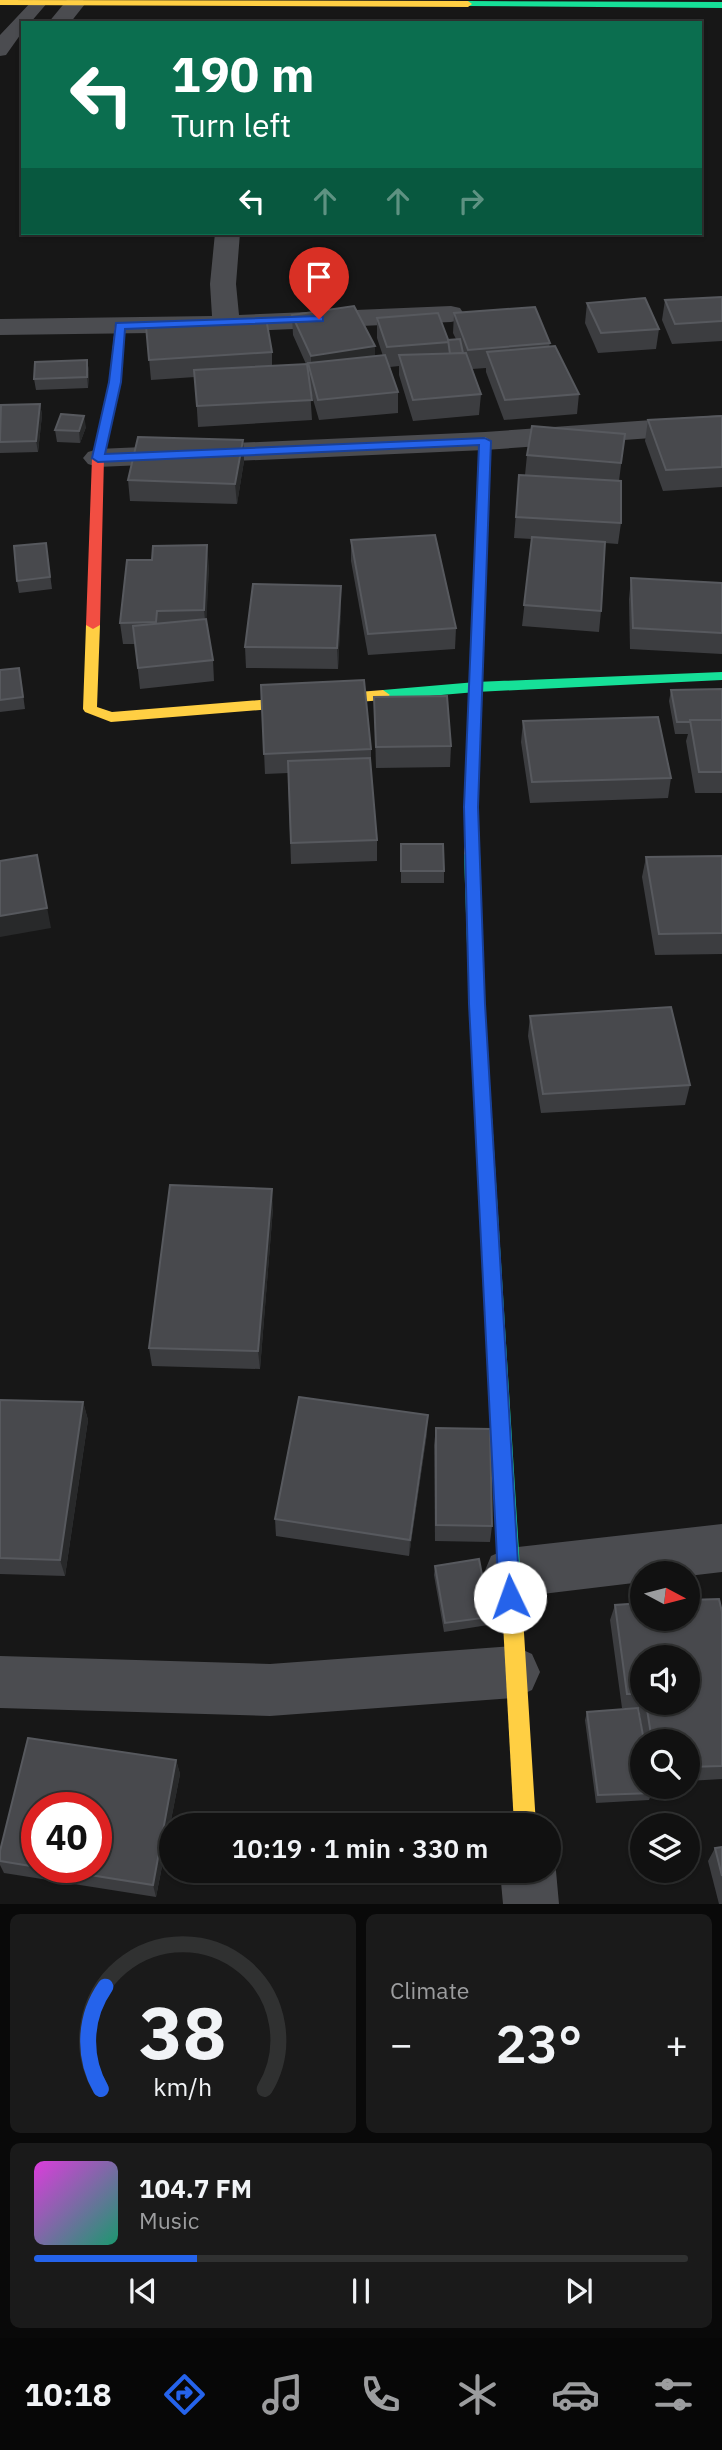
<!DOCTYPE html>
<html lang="en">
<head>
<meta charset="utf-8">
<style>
  :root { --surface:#111; --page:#1a1a1a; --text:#f1f3f6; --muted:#9c9d9f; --line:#303131; --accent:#2563eb }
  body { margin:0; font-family:"IBM Plex Sans",sans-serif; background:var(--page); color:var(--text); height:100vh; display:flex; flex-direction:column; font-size:26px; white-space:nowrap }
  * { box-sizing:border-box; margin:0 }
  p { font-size:23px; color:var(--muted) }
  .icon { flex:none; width:38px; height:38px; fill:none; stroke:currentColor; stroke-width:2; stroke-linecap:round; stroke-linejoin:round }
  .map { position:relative; height:1904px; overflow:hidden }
  .details { display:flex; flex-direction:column; gap:10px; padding:10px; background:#090909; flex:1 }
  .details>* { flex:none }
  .guide { position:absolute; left:21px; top:21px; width:681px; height:214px; border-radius:0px; box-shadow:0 2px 5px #0004,0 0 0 2px var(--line); background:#0b6e4f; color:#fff; overflow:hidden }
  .needle { width:46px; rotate:97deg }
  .buttons { position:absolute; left:630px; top:1561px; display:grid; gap:14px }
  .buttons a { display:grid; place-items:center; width:70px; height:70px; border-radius:50%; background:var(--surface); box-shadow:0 2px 5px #0004,0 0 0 2px var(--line); font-size:35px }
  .speed { position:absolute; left:21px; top:1792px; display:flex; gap:14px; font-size:35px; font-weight:700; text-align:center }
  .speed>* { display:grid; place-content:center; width:91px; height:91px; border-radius:50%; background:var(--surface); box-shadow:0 2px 5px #0004,0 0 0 2px var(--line); line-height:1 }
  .speed .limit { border:10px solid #d22; background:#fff; color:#111 }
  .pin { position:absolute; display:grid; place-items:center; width:60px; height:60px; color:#fff; margin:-72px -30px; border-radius:50% 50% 50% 0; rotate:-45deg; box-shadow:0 0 7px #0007 }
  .pin .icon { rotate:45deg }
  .me { position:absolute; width:77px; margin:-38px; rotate:357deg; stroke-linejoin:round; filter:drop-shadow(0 0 5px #0008) }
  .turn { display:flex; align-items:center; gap:24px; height:147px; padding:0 35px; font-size:32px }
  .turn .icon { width:91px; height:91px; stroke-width:2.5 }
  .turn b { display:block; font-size:49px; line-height:60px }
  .lanes { display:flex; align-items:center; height:66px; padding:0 35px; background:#0003; justify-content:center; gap:35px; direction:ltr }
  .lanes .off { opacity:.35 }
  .big { font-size:52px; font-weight:600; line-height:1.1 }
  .details .tile { flex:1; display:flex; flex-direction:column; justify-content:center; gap:10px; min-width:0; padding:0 24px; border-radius:10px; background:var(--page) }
  .details .dial { align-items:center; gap:0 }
  .dial svg { height:182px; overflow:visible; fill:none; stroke:var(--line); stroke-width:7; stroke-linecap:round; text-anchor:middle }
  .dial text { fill:var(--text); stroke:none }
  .song { display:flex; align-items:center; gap:21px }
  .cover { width:84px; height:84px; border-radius:10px; background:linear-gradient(135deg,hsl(300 70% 55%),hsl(160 70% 35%)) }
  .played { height:7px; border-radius:4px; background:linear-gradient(90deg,var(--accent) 25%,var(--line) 25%) }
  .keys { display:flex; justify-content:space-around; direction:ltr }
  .heat { display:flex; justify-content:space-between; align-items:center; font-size:38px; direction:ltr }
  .details .tiles { flex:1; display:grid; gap:10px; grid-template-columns:1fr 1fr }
  .tile:last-child { grid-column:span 2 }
  .trip { position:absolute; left:159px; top:1813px; width:402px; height:70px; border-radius:35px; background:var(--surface); box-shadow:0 2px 5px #0004,0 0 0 2px var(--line); font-weight:600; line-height:70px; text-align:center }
  .tab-bar { display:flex; height:112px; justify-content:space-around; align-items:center; background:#070707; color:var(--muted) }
  .tab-bar .icon { width:49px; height:49px }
  .tab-bar .selected { color:var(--accent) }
  .tab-bar b { font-size:32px; color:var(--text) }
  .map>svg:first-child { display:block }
</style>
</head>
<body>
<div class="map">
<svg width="722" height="1904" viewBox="0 0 722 1904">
  <rect width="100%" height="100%" fill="#171717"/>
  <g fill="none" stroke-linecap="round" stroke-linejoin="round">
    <path fill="#4b4c50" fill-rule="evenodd" d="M33,0L48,2L30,23H23V31L6,55L0,56V35Z"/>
    <g fill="#4b4c50" fill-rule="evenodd">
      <path d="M67,0H83L85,4L70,23H48Z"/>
      <path d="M215,233H240L236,284L239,315L451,306L460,308L464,314L460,320L451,322L226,332L0,335V319L212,316L210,284Z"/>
      <path d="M722,415V433L485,450L98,467L88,464L83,458L88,452L98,449L485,432Z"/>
      <path d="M722,1524V1572L688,1576V1573H642V1582L509,1598L491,1590L484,1573L491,1556L509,1548Z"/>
      <path d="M514,1646L532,1654L540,1672L532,1690L514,1698L270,1716L0,1708V1656L270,1664Z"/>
      <path d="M550,1856L556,1871L559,1904H503L500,1871H550Z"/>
    </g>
    <g fill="#16e098" fill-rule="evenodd">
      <path d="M468,1L722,2V8L465,6L464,4Z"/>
      <path d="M722,672V680L476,692L383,700L376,695L383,690L476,682Z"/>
      <path d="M472,849L480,854L485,1004L520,1569L517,1576L510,1579L503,1576L500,1569L469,1004L464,854Z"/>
    </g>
    <g fill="#ffcf43" fill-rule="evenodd">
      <path d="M0,0L468,1L472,4L468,7L0,5Z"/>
      <path d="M485,437L491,441L478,807L480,854L472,859L464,854V807L479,441Z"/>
      <path d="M93,621L100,625L97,707L112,712L383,690L390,695L383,700L111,722L85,712L83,709L86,625Z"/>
      <path d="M510,1559L517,1562L520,1569L536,1825H514L500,1569L503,1562Z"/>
    </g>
    <path fill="#f24e42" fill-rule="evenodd" d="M120,323L125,326L121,382L104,458L100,625L93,629L86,625L92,458L109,382L115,326Z"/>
  </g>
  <g fill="#3c3d40" fill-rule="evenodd">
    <path d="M722,297V341L672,344L662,320L665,300Z"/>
    <path d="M587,303L659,329L656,349L598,353L585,323Z"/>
    <path d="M454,313L550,343L549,347L579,394L577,414L504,420L486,372V368L472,369L481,394L479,415L413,421L399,375V366L390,367L398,392V413L319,420L310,389L312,420L198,427L195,377L151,380L146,326L272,352V366L306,364L293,335L292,315L375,356H383L377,338V318L448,340L456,339L453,333Z"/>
    <path d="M87,360L89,371L88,388L36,390L34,379Z"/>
    <path d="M40,404L42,415L38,452L0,453V410Z"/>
    <path d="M722,416V487L663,491L645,441L648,420Z"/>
    <path d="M86,427L80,443L57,442L55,430Z"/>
    <path d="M625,434L619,481L621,523L618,544L605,543L601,611L599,632L522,626L532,539L514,538L519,475H525L527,455Z"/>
    <path d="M243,440L244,461L237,504L130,501L128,480Z"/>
    <path d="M351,540L456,628L455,649L368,655L351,561Z"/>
    <path d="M46,543L52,589L19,593L17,581Z"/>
    <path d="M209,566L206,620L213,660L214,681L140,689L135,644H123L120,623Z"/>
    <path d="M631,578L722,583V654L630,649L629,599Z"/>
    <path d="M341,586V607L338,669L246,668L245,647Z"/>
    <path d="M0,670L21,679L25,709L0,712Z"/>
    <path d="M261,685L371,749V767L377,840V861L291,864L288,773L265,774Z"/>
    <path d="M722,689V793H695L686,741L688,734H675L669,701L671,690Z"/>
    <path d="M374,697L451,746L450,767L376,768Z"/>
    <path d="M523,721L671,778L668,798L530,803L521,742Z"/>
    <path d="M401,844L444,871V883H401Z"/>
    <path d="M722,856V954L655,955L642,877L646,857Z"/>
    <path d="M530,1016L690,1085L685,1105L541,1113L528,1036Z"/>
    <path d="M273,1208L260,1369L152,1366L149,1348Z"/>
    <path d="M0,1400L83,1402L88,1420L65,1576L0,1574Z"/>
    <path d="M436,1428L492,1526L490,1542L435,1541L434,1445Z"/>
    <path d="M427,1433L409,1556L276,1536L275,1519Z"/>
    <path d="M435,1566L490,1617L488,1625L444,1632L434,1575Z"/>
    <path d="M615,1605L722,1612V1779L688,1781V1741H644L639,1708H622L610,1620ZM642,1657L688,1703H642Z"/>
    <path d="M587,1712L652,1793L649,1800L596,1803L585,1720Z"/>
    <path d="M176,1760L180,1774L156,1897L4,1873L0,1865V1851Z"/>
    <path d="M722,1847V1904H719L708,1861L715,1848Z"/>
  </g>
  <g fill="#28292a">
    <path d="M375,346V367L311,376V356Z"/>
    <path d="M87,360L89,371L88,388L87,377Z"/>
    <path d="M40,404L42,415L38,452L36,441Z"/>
    <path d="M84,416L86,427L80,443L79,431Z"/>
    <path d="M243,440L244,461L237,504L235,484Z"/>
    <path d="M207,545L209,566L206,631L204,610Z"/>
    <path d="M341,586V607L338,669L337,648Z"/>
    <path d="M41,876L51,928L0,937V916Z"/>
    <path d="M272,1189L273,1208L260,1369L258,1351Z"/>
    <path d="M83,1402L88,1420L65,1576L60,1560Z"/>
    <path d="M428,1415L427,1433L409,1556L410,1540Z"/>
    <path d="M176,1760L180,1774L156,1897L153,1885Z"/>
  </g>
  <g fill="#48494d" stroke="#57595e" stroke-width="2">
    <path d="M722,297V321L675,324L665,300Z"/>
    <path d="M645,298L659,329L601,333L587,303Z"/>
    <path d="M354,306L375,346L311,356L292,315Z"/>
    <path d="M535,307L550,343L468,350L454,313Z"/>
    <path d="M438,313L449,342L387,347L377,318Z"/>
    <path d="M266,318L272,352L149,360L146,326Z"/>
    <path d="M460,339L463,353L450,354L448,340Z"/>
    <path d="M555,346L579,394L505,400L487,352Z"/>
    <path d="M466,353L481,394L413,400L399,355Z"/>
    <path d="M385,355L398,392L318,400L308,363Z"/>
    <path d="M87,360V377L34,379L35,362Z"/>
    <path d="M307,364L312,400L197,406L194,370Z"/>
    <path d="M40,404L36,441L0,442L1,405Z"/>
    <path d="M61,414L84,416L79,431L55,430Z"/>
    <path d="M722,416V467L666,470L648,420Z"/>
    <path d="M532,426L625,434L621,463L527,455Z"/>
    <path d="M138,437L243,440L235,484L128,480Z"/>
    <path d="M519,475L621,481V523L516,517Z"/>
    <path d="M435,535L456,628L368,634L351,540Z"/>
    <path d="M532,537L605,542L601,611L524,605Z"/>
    <path d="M46,543L50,577L17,581L14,546Z"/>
    <path d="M207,545L204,610L157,611L156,622L120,623L127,560H152L153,546Z"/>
    <path d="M631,578L722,583V633L633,628Z"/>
    <path d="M253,584L341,586L337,648L245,647Z"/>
    <path d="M206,619L213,660L138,668L133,626Z"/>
    <path d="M19,668L23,697L0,700V670Z"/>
    <path d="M364,680L371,749L264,754L261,685Z"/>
    <path d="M722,689V720H690V722H677L671,690Z"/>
    <path d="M447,696L451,746L376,747L374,697Z"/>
    <path d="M658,717L671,778L532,782L523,721Z"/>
    <path d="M690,720H722V772H699Z"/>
    <path d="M370,758L377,840L291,843L288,761Z"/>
    <path d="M401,844H443L444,871H401Z"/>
    <path d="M37,855L47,908L0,916V861Z"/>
    <path d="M722,856V933L659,934L646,857Z"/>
    <path d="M671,1007L690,1085L543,1094L530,1016Z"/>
    <path d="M170,1185L272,1189L258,1351L149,1348Z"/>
    <path d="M299,1397L428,1415L410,1540L275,1519Z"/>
    <path d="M0,1400L83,1402L60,1560L0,1558Z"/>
    <path d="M436,1428L490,1429L492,1526L436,1525Z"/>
    <path d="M479,1559L490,1617L445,1623L435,1566Z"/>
    <path d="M719,1599L722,1612V1766L688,1767V1741H652L646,1703H688V1657H642V1694H627L615,1605L642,1603V1619H688V1600Z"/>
    <path d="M638,1708L644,1741H642V1787H651L652,1793L598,1795L587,1712Z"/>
    <path d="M28,1738L176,1760L153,1885L40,1867H96V1808H37V1867L0,1861V1851Z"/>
    <path d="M722,1847V1876L715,1848Z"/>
  </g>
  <path fill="#2563eb" stroke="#184099" stroke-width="2" d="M319,316L323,317V321L125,329L121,382L105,454L485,438L491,441L478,807L485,1004L520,1597L517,1605L510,1608L502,1605L499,1597L469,1004L464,807L479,445L98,462L92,458L109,382L116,323Z"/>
</svg>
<div class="buttons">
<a><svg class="needle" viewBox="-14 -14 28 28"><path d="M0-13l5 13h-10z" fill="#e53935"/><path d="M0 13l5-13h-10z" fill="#9c9d9f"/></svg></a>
<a><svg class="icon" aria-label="sound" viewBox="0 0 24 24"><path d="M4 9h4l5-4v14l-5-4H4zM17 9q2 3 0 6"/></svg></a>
<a><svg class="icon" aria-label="search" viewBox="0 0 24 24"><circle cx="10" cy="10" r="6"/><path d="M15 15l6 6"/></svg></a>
<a><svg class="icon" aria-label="layers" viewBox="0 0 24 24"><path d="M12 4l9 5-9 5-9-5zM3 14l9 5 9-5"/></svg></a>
</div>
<div class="speed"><div class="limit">40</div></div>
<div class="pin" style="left:319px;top:319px;background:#d93025"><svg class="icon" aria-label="arrive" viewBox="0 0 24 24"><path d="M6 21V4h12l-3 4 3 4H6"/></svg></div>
<svg class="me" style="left:510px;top:1597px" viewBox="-20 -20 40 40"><circle r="19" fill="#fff"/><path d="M0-13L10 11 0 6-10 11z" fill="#2563eb"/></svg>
<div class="trip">10:19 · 1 min · 330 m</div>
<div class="guide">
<div class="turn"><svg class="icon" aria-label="left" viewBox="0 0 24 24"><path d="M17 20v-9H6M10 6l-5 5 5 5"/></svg><div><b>190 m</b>Turn left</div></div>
<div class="lanes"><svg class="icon" aria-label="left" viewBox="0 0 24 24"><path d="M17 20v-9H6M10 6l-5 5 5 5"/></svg><svg class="icon off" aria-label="ahead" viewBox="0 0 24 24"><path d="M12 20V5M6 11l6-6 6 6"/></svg><svg class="icon off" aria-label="ahead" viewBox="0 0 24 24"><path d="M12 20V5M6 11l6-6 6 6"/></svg><svg class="icon off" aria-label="right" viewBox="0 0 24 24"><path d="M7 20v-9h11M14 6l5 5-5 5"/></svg></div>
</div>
</div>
<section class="details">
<div class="tiles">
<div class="tile dial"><svg viewBox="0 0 100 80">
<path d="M14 69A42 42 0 1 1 86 69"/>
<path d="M14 69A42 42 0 0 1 16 24" stroke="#2563eb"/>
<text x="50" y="56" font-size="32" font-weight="700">38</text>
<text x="50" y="72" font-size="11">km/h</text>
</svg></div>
<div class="tile"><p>Climate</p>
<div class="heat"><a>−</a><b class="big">23°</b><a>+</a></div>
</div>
<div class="tile">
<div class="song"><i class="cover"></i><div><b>104.7 FM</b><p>Music</p></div></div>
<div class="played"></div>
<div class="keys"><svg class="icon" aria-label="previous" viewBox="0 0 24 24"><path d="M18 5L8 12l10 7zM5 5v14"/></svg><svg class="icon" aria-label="pause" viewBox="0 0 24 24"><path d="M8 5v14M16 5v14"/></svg><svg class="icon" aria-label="next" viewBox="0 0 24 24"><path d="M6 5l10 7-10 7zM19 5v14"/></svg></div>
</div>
</div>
</section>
<nav class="tab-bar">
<b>10:18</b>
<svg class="icon selected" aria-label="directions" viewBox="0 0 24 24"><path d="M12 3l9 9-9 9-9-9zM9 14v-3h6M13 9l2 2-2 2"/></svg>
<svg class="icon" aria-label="music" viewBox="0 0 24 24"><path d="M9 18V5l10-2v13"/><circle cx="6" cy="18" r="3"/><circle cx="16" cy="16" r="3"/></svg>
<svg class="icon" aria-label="phone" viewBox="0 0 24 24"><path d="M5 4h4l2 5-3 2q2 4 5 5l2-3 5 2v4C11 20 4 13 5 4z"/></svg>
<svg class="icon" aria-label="climate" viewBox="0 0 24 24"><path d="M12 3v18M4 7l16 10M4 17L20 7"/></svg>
<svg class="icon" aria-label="car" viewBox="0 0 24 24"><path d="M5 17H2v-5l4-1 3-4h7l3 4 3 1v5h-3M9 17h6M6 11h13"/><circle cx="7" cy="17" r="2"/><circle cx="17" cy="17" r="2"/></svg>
<svg class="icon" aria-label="filters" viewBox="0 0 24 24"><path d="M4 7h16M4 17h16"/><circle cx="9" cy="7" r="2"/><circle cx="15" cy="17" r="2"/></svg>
</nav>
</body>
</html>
